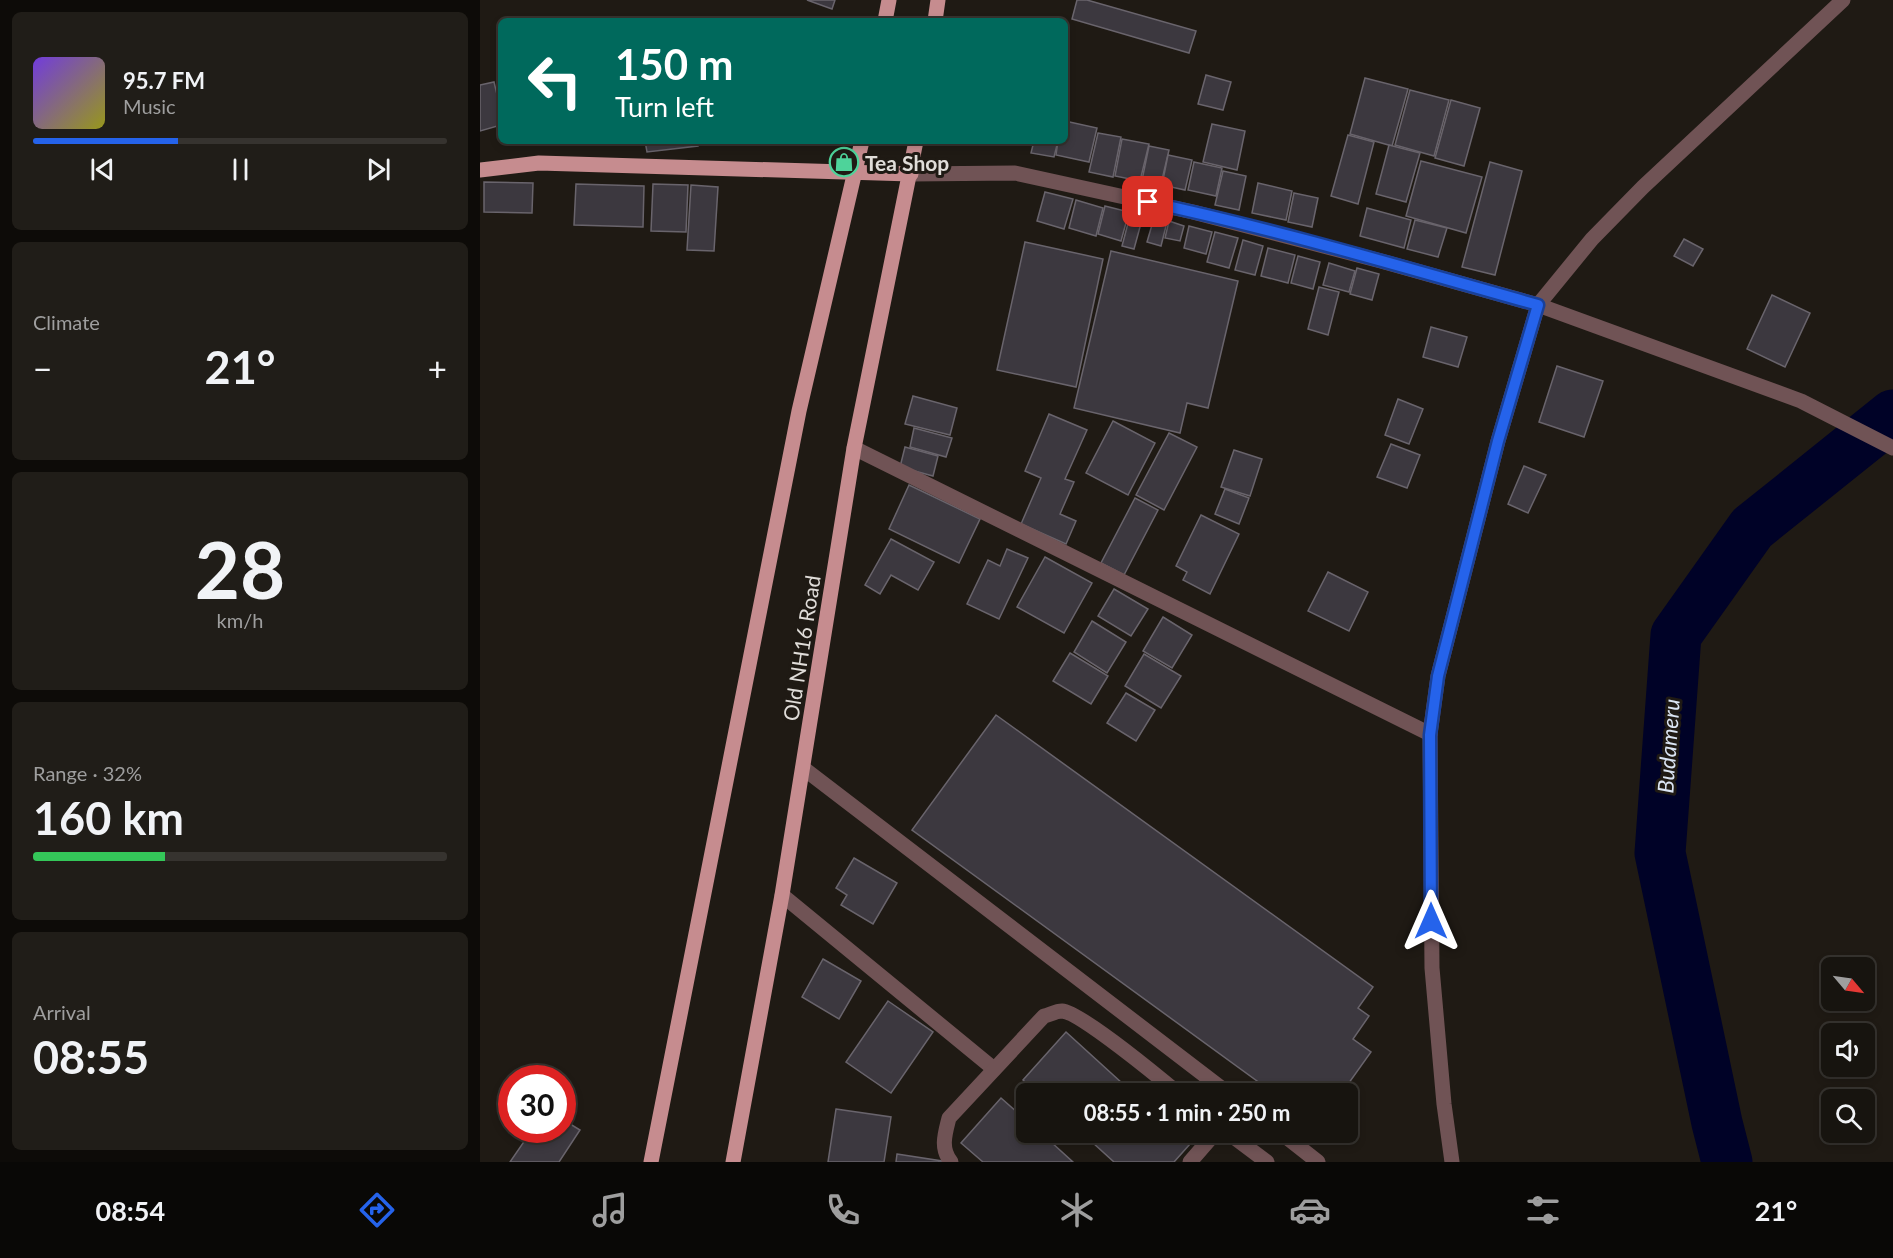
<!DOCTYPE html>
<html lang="en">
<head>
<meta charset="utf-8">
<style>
  :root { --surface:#17140f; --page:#201d18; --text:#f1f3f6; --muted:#9e9e9e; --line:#36332f; --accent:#2563eb }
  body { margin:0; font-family:Lato,sans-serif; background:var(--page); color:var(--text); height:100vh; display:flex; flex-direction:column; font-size:22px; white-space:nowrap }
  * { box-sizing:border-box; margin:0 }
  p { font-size:20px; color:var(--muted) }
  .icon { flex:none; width:33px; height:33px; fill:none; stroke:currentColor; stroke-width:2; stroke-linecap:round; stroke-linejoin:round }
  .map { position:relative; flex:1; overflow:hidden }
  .sheet { display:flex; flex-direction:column; gap:12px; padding:12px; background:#0d0b08; width:480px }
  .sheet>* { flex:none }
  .top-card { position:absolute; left:18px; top:18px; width:570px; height:126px; border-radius:9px; box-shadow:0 3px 9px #0003,0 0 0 2px var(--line); background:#00695c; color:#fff; overflow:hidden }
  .needle { width:39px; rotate:119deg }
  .buttons { position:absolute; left:1341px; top:957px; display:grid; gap:12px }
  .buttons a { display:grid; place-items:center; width:54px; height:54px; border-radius:9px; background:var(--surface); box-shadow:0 3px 9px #0003,0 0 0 2px var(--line); font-size:30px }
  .speed { position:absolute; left:18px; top:1065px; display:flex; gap:12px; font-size:30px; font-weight:700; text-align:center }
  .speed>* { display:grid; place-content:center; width:78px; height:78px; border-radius:50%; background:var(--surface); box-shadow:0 3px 9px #0003,0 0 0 2px var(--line); line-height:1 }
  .speed .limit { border:9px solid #d22; background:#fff; color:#111 }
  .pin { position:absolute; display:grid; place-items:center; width:51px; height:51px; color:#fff; margin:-26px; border-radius:12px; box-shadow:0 3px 9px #0006 }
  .me { position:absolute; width:66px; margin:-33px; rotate:0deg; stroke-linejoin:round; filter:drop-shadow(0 0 4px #0008) }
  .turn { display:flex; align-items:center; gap:21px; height:126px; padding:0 18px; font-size:27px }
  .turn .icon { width:78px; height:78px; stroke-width:2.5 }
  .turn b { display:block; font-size:42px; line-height:51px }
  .big { font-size:45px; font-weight:700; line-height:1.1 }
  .sheet .tile { flex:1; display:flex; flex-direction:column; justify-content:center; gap:9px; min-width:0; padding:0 21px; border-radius:9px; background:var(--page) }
  .sheet .dial { align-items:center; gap:0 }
  .dial b { font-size:78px; line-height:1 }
  .song { display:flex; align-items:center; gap:18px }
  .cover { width:72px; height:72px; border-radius:9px; background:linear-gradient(135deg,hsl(260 70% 55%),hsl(60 70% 35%)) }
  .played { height:6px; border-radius:3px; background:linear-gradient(90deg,var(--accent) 35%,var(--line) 35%) }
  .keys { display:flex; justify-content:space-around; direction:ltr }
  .heat { display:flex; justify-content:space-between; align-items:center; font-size:33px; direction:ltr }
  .charge { height:9px; border-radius:4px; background:linear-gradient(90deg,#34c759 32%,var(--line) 0) }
  .trip { position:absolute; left:536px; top:1083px; width:342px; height:60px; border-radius:9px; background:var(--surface); box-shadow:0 3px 9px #0003,0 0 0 2px var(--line); font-weight:700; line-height:60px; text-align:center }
  .dock { display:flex; height:96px; justify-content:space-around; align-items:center; background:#090806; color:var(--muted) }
  .dock .icon { width:42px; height:42px }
  .dock .selected { color:var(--accent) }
  .dock b { font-size:27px; color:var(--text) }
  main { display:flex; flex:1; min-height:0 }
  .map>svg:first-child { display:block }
</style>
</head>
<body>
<main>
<section class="sheet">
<div class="tile">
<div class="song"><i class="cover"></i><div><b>95.7 FM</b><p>Music</p></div></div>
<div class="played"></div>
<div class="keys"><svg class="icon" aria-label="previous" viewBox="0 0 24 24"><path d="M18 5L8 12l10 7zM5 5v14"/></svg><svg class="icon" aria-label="pause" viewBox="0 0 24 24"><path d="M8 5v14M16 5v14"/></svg><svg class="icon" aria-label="next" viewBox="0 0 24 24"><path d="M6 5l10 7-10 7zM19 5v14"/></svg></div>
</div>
<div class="tile"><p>Climate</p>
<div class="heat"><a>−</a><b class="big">21°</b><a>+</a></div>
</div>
<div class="tile dial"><b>28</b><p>km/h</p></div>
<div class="tile"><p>Range · 32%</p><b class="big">160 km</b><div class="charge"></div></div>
<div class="tile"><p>Arrival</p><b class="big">08:55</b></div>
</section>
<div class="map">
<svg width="1413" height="1162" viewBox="0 0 1413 1162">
  <rect width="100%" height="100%" fill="#1f1a14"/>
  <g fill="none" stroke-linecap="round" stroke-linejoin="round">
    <path stroke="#000227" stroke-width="51" d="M1247,1162L1237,1123L1180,853L1196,635L1272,528L1413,415"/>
  </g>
  <g fill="#3c383f" stroke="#69646c" stroke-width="1.5">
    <path d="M327,0H355L352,9Z"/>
    <path d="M597,0H607L716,31L709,53L592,19Z"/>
    <path d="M726,75L751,82L743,110L718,104Z"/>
    <path d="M885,78L928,89L912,146L870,134Z"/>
    <path d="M14,82L21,111V125L0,131V85Z"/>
    <path d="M930,90L969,100L954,156L915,145Z"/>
    <path d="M971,100L1000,108L984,166L955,158Z"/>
    <path d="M585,121L617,128L609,162L576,155L578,141H585Z"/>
    <path d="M732,124L765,131L757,170L723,162Z"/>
    <path d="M618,133L641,137L633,177L609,172Z"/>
    <path d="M868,135L894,142L878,204L851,196Z"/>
    <path d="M642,139L669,144L660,181L635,176Z"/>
    <path d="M165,141H218V146L167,152Z"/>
    <path d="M554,141H578L574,157L551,153Z"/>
    <path d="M909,145L940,153L926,202L896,194Z"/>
    <path d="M669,146L689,150L681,184L662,180Z"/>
    <path d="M688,155L712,160L705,190L682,185Z"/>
    <path d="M941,161L1002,177L986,233L926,216Z"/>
    <path d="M714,162L742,168L736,196L708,190Z"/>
    <path d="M1010,162L1042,171L1015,275L982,267Z"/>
    <path d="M743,171L766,176L759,210L735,205Z"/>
    <path d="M4,182L53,183L52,213L4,212Z"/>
    <path d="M778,183L812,191L806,220L772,213Z"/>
    <path d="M96,184L164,186L163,227L94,225Z"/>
    <path d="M173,184L208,185L206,232L171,231Z"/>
    <path d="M211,185L238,187L234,251L207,250Z"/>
    <path d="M565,192L593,199L584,229L557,221Z"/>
    <path d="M814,193L838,198L832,227L808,222Z"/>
    <path d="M596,200L623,208L616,236L589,228Z"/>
    <path d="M625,206L649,212L641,241L618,234Z"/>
    <path d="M887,208L931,220L924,248L880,236Z"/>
    <path d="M651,212L663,216L654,249L642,246Z"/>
    <path d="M674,218L687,222L681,246L667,242Z"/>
    <path d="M935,220L967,228L958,257L927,249Z"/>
    <path d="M689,221L704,226L700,241L685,238Z"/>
    <path d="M709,226L732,232L726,254L704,248Z"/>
    <path d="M735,232L758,238L749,268L727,262Z"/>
    <path d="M1204,239L1223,249L1213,266L1194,256Z"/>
    <path d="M763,240L783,246L775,275L755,270Z"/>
    <path d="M545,242L623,259L596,387L517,370Z"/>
    <path d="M788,248L815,255L808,283L781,276Z"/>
    <path d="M631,251L758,281L728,408L707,403L700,433L594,408Z"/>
    <path d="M818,256L840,262L833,289L811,283Z"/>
    <path d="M849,263L875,271L869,292L843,285Z"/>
    <path d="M877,268L899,274L892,300L870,294Z"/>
    <path d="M839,287L859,292L848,335L828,329Z"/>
    <path d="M1292,295L1330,313L1305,367L1267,349Z"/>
    <path d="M951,327L987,337L978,367L943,357Z"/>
    <path d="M1077,366L1123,381L1104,437L1059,422Z"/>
    <path d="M433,396L477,408L470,435L425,424Z"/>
    <path d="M918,399L943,409L929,444L905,435Z"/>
    <path d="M569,414L607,430L585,479L594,482L580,514L596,521L586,544L541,524L561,478L545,471Z"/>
    <path d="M633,421L675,443L648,495L606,473Z"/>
    <path d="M434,428L472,438L466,457L430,447Z"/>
    <path d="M689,433L717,447L684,510L656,495Z"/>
    <path d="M911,444L940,455L927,488L897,477Z"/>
    <path d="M425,447L458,456L453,476L420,467Z"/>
    <path d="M754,450L782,459L770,496L741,487Z"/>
    <path d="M1044,466L1066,475L1048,513L1028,504Z"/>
    <path d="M429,485L500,519L479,563L409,529Z"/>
    <path d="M745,489L769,498L759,524L735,514Z"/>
    <path d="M655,498L678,510L644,575L621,563Z"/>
    <path d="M721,515L759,534L730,594L703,580L707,572L696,566Z"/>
    <path d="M411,539L454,562L438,590L411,575L400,594L385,585Z"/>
    <path d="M527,549L548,558L519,619L487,604L508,560L520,566Z"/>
    <path d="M565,557L612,583L584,633L537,607Z"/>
    <path d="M848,572L888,592L869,631L828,611Z"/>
    <path d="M634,589L668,609L651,636L618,616Z"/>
    <path d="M683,617L712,635L692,668L663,651Z"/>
    <path d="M612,621L646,642L627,673L594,652Z"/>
    <path d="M590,653L628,676L611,704L573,681Z"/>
    <path d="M664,654L701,676L681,708L645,686Z"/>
    <path d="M646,693L675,710L656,741L627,723Z"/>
    <path d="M516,715L893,987L878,1008L889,1016L873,1039L891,1052L861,1094H795L432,830Z"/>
    <path d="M374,858L417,883L393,924L361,905L367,895L356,888Z"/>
    <path d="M343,959L381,981L359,1019L322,997Z"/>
    <path d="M408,1001L453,1032L411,1093L366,1062Z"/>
    <path d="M586,1032L654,1094H558L543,1080Z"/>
    <path d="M521,1098L546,1120V1132H560L593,1162H503L481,1143Z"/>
    <path d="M356,1109L411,1117L404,1162H348Z"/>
    <path d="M82,1119L100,1130L79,1162H30L52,1130H82Z"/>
    <path d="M601,1132H697L710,1144L694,1162H634Z"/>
    <path d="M417,1154L462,1161V1162H416Z"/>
  </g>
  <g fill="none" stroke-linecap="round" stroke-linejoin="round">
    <g stroke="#705355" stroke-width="15">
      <path d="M431,174L535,173L713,212L901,261L1058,305L1321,401L1413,448"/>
      <path d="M374,448L950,734"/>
      <path d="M323,768L749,1094"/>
      <path d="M302,895L514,1069"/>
      <path d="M747,1132L787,1162"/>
      <path d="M800,1132L838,1162"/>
      <path d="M471,1162C460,1148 465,1134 469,1118L564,1016C569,1015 576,1011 582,1011C600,1012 681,1079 699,1094"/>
      <path d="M710,1162L736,1132"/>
      <path d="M972,1162L964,1104L952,968L950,734L958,676L1018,441L1058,305L1112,239L1163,187L1363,0"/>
    </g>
    <g stroke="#c68c8f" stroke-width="15">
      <path d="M405,21L409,0"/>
      <path d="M455,21L458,0"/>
      <path d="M0,170L59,163L431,174"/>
      <path d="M171,1162L319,411L382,141"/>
      <path d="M253,1162L302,895L374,448L436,141"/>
    </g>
  </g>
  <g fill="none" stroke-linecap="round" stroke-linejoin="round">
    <g stroke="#184099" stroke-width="15">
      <path id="route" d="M668,202C800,230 929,269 1058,305L1018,441L958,676L950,735L951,921"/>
    </g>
    <use href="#route" stroke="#2563eb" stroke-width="10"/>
  </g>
  <defs>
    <g id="shop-ring" transform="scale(1.5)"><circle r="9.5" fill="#1f1a14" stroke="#4ed39a" stroke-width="1.5"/><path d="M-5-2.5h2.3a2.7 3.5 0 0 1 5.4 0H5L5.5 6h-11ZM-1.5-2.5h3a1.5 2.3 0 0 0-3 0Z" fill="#4ed39a"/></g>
  </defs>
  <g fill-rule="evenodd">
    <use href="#shop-ring" x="364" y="162"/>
  </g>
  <g text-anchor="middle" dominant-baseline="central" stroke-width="6" stroke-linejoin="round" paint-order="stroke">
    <g font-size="21" font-weight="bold" fill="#e0ddd9" stroke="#1f1a14" text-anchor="start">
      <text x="385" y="162">Tea Shop</text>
    </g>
    <g font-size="21" fill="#e0ddd9" stroke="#1f1a14">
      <text transform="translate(321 648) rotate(-81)">Old NH16 Road</text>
    </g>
    <g font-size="22" font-style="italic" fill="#dbe5f4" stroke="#1f1a14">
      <text transform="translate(1188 746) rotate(-86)">Budameru</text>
    </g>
  </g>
</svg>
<div class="buttons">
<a><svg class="needle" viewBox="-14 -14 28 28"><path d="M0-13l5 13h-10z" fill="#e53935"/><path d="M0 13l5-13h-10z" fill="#9e9e9e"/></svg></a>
<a><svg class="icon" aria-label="sound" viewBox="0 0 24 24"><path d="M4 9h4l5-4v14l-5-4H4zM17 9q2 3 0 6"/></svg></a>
<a><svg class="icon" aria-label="search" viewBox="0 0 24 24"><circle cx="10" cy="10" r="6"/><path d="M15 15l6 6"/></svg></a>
</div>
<div class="speed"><div class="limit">30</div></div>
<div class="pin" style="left:668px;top:202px;background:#d93025"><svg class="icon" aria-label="arrive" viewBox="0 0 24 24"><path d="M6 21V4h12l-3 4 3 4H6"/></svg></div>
<svg class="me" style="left:951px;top:921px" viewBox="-20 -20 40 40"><path d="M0-17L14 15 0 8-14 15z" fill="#2563eb" stroke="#fff" stroke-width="4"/></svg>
<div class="trip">08:55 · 1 min · 250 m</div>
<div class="top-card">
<div class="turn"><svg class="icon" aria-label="left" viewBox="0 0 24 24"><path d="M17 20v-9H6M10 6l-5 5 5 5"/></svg><div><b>150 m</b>Turn left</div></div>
</div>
</div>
</main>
<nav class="dock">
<b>08:54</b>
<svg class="icon selected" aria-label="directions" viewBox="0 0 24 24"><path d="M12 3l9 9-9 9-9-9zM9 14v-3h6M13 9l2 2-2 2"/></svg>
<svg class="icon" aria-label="music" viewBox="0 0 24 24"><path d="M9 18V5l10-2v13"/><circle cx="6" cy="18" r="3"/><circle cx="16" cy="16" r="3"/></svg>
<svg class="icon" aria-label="phone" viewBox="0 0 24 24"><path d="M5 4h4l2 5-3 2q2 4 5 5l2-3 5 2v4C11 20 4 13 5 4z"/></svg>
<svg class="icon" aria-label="climate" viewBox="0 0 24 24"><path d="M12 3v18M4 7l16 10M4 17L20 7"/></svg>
<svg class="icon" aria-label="car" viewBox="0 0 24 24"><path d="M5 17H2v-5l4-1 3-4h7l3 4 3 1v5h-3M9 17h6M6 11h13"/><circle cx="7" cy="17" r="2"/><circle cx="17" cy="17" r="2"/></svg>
<svg class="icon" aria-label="filters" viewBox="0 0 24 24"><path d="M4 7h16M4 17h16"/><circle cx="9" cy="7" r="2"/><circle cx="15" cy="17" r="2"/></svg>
<b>21°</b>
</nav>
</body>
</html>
